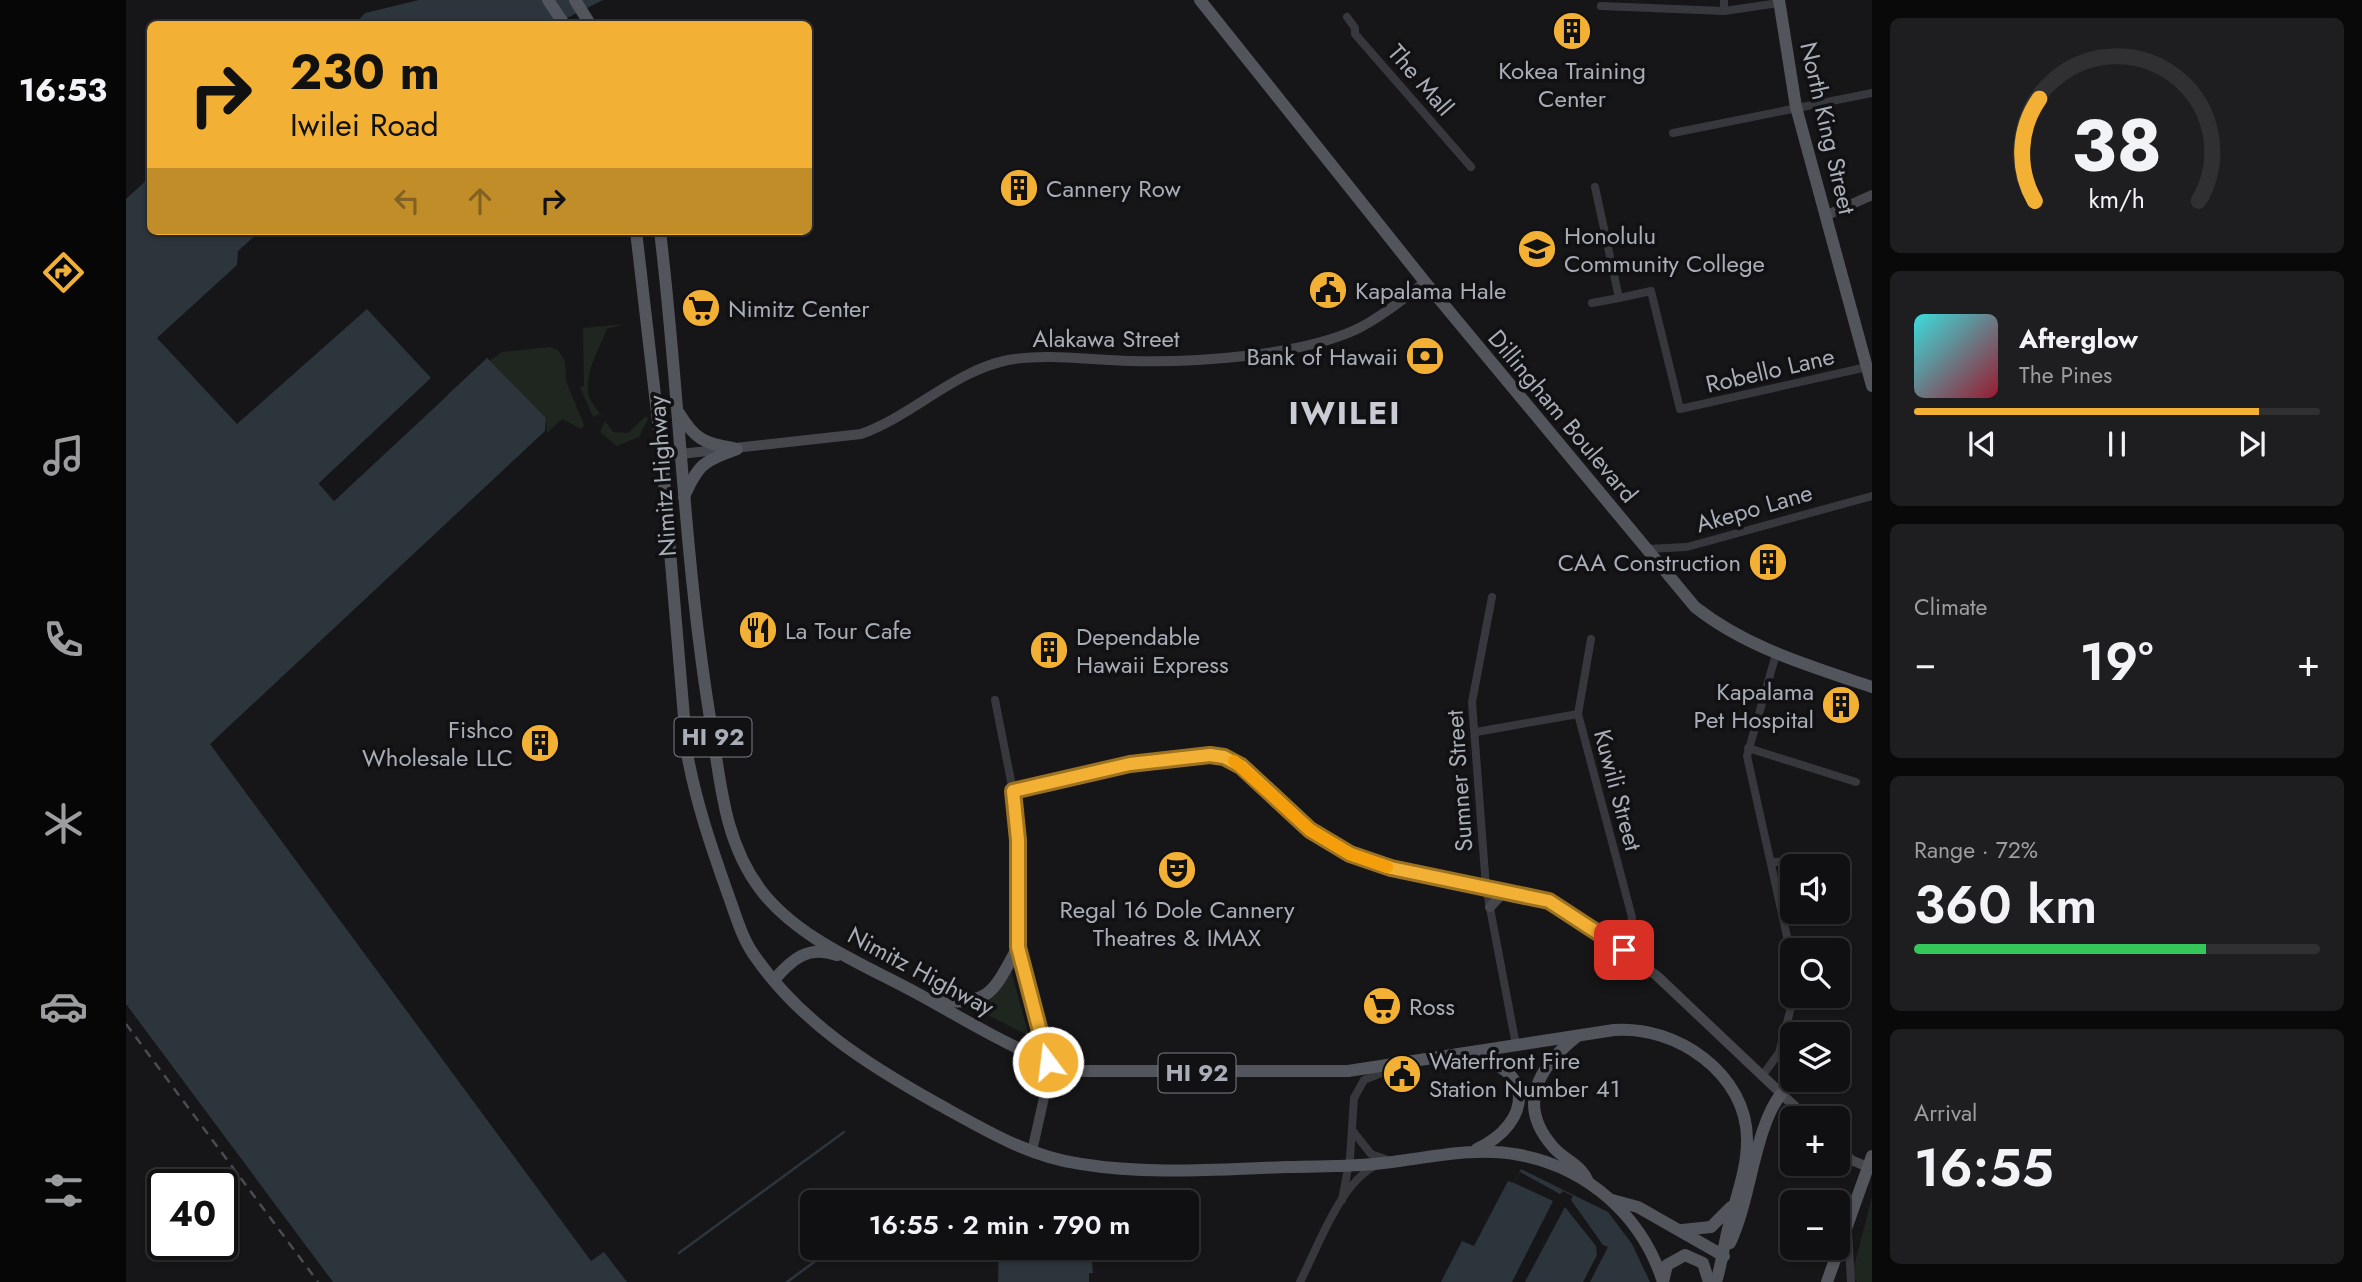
<!DOCTYPE html>
<html lang="en">
<head>
<meta charset="utf-8">
<style>
  :root { --surface:#101012; --page:#1e1e20; --text:#f1f3f6; --muted:#9c9d9f; --line:#303032; --accent:#f2b134 }
  body { margin:0; font-family:Jost,sans-serif; background:var(--page); color:var(--text); height:100vh; display:flex; flex-direction:column; font-size:26px; white-space:nowrap }
  * { box-sizing:border-box; margin:0 }
  p { font-size:23px; color:var(--muted) }
  .icon { flex:none; width:38px; height:38px; fill:none; stroke:currentColor; stroke-width:2; stroke-linecap:round; stroke-linejoin:round }
  .map { position:relative; flex:1; overflow:hidden }
  .sheet { display:flex; flex-direction:column; gap:18px; padding:18px; background:#09090a; width:490px }
  .sheet>* { flex:none }
  .guide { position:absolute; left:21px; top:21px; width:665px; height:214px; border-radius:10px; box-shadow:0 2px 5px #0004,0 0 0 2px var(--line); background:#f2b134; color:#111; overflow:hidden }
  .buttons { position:absolute; left:1654px; top:854px; display:grid; gap:14px }
  .buttons a { display:grid; place-items:center; width:70px; height:70px; border-radius:10px; background:var(--surface); box-shadow:0 2px 5px #0004,0 0 0 2px var(--line); font-size:35px }
  .speed { position:absolute; left:21px; top:1169px; display:flex; gap:14px; font-size:35px; font-weight:700; text-align:center }
  .speed>* { display:grid; place-content:center; width:91px; height:91px; border-radius:50%; background:var(--surface); box-shadow:0 2px 5px #0004,0 0 0 2px var(--line); line-height:1 }
  .speed .limit { border:4px solid #111; border-radius:10px; background:#fff; color:#111 }
  .pin { position:absolute; display:grid; place-items:center; width:60px; height:60px; color:#fff; margin:-30px; border-radius:14px; box-shadow:0 4px 10px #0006 }
  .me { position:absolute; width:77px; margin:-38px; rotate:345deg; stroke-linejoin:round; filter:drop-shadow(0 0 5px #0008) }
  .turn { display:flex; align-items:center; gap:24px; height:147px; padding:0 28px; font-size:32px }
  .turn .icon { width:91px; height:91px; stroke-width:2.5 }
  .turn b { display:block; font-size:49px; line-height:60px }
  .lanes { display:flex; align-items:center; height:66px; padding:0 28px; background:#0003; justify-content:center; gap:35px; direction:ltr }
  .lanes .off { opacity:.35 }
  .big { font-size:52px; font-weight:600; line-height:1.1 }
  .sheet .tile { flex:1; display:flex; flex-direction:column; justify-content:center; gap:10px; min-width:0; padding:0 24px; border-radius:10px; background:var(--page) }
  .sheet .dial { align-items:center; gap:0 }
  .dial svg { height:182px; overflow:visible; fill:none; stroke:var(--line); stroke-width:7; stroke-linecap:round; text-anchor:middle }
  .dial text { fill:var(--text); stroke:none }
  .song { display:flex; align-items:center; gap:21px }
  .cover { width:84px; height:84px; border-radius:10px; background:linear-gradient(135deg,hsl(180 70% 55%),hsl(350 70% 35%)) }
  .played { height:7px; border-radius:4px; background:linear-gradient(90deg,var(--accent) 85%,var(--line) 85%) }
  .keys { display:flex; justify-content:space-around; direction:ltr }
  .heat { display:flex; justify-content:space-between; align-items:center; font-size:38px; direction:ltr }
  .charge { height:10px; border-radius:5px; background:linear-gradient(90deg,#34c759 72%,var(--line) 0) }
  .trip { position:absolute; left:674px; top:1190px; width:399px; height:70px; border-radius:10px; background:var(--surface); box-shadow:0 2px 5px #0004,0 0 0 2px var(--line); font-weight:600; line-height:70px; text-align:center }
  main { display:flex; flex:1; min-height:0 }
  .tab-bar { display:flex; flex-direction:column; width:126px; justify-content:space-around; align-items:center; background:#060607; color:var(--muted) }
  .tab-bar .icon { width:49px; height:49px }
  .tab-bar .current { color:var(--accent) }
  .tab-bar b { font-size:32px; color:var(--text) }
  .map>svg:first-child { display:block }
</style>
</head>
<body>
<main>
<nav class="tab-bar">
<b>16:53</b>
<svg class="icon current" aria-label="directions" viewBox="0 0 24 24"><path d="M12 3l9 9-9 9-9-9zM9 14v-3h6M13 9l2 2-2 2"/></svg>
<svg class="icon" aria-label="music" viewBox="0 0 24 24"><path d="M9 18V5l10-2v13"/><circle cx="6" cy="18" r="3"/><circle cx="16" cy="16" r="3"/></svg>
<svg class="icon" aria-label="phone" viewBox="0 0 24 24"><path d="M5 4h4l2 5-3 2q2 4 5 5l2-3 5 2v4C11 20 4 13 5 4z"/></svg>
<svg class="icon" aria-label="climate" viewBox="0 0 24 24"><path d="M12 3v18M4 7l16 10M4 17L20 7"/></svg>
<svg class="icon" aria-label="car" viewBox="0 0 24 24"><path d="M5 17H2v-5l4-1 3-4h7l3 4 3 1v5h-3M9 17h6M6 11h13"/><circle cx="7" cy="17" r="2"/><circle cx="17" cy="17" r="2"/></svg>
<svg class="icon" aria-label="filters" viewBox="0 0 24 24"><path d="M4 7h16M4 17h16"/><circle cx="9" cy="7" r="2"/><circle cx="15" cy="17" r="2"/></svg>
</nav>
<div class="map">
<svg width="1746" height="1282" viewBox="0 0 1746 1282">
  <rect width="100%" height="100%" fill="#161618"/>
  <g fill="#1e261f">
    <path d="M499,324L481,329C473,349 456,377 464,399C465,402 483,426 487,432L502,433L520,416L522,419L513,437L491,446L474,432L479,421L475,414L467,417L454,387L458,386L457,328Z"/>
    <path d="M424,347L432,350L439,361L440,381L458,425L455,429L436,419L421,433L420,418L363,361L376,352Z"/>
    <path d="M884,967L903,1036L842,1005Z"/>
    <path d="M1746,1197V1282H1731L1726,1274Z"/>
  </g>
  <g fill="#2c353c">
    <path d="M293,0H477L429,24H229L239,13Z"/>
    <path d="M24,177V231H134L112,251L111,265L31,338L111,424L241,309L305,378L193,483L208,501L361,358L420,418L419,431L84,744L465,1261L478,1252L501,1282H207L0,1004V199Z"/>
    <path d="M1395,1169L1482,1212L1506,1244L1524,1282H1315L1336,1241L1348,1246L1382,1181L1388,1183Z"/>
    <path d="M873,1248H964L967,1273H963V1282H872Z"/>
  </g>
  <g fill="#161618">
    <path d="M305,378L307,380L198,484L209,496L319,392L322,395L208,501L193,484Z"/>
    <path d="M1394,1172L1434,1194L1437,1191L1447,1196L1445,1200L1477,1245L1482,1247L1464,1282H1457L1471,1255L1470,1246L1439,1207L1399,1282H1386L1427,1201L1388,1183Z"/>
  </g>
  <g fill="none" stroke-linecap="round" stroke-linejoin="round">
    <g stroke="#2c353c" stroke-width="2.5">
      <path d="M553,1253L718,1132"/>
      <path d="M661,1282L707,1248"/>
    </g>
    <g stroke="#37383d" stroke-width="8">
      <path d="M1475,6L1598,11L1653,3"/>
      <path d="M1598,11V0"/>
      <path d="M1221,17L1229,28V34L1345,167"/>
      <path d="M1547,133L1746,93"/>
      <path d="M1469,187L1493,298L1525,291L1554,409L1741,367"/>
      <path d="M1466,303L1493,298"/>
      <path d="M1520,549L1561,547L1746,496"/>
      <path d="M1366,597L1346,702L1360,887L1390,1045"/>
      <path d="M1465,639L1452,714L1506,917L1505,926L1492,946"/>
      <path d="M1650,654L1621,756L1666,959"/>
      <path d="M869,700L887,791"/>
      <path d="M1350,732L1452,714"/>
      <path d="M1622,748L1730,782"/>
      <path d="M1646,862L1704,860"/>
      <path d="M1636,1076L1653,1053L1668,996"/>
      <path d="M1226,1130L1245,1154L1262,1160"/>
      <path d="M1216,1200L1224,1158L1228,1098L1238,1080L1270,1067"/>
      <path d="M1722,1230L1725,1282"/>
      <path d="M1174,1282C1191,1249 1214,1183 1249,1166"/>
    </g>
    <g stroke="#45474d" stroke-width="10">
      <path d="M1699,216L1746,195"/>
      <path d="M536,456L735,434C786,416 828,371 882,360C921,353 963,360 1004,361C1067,363 1171,356 1229,330C1254,318 1277,299 1299,282"/>
      <path d="M1364,907L1379,891"/>
      <path d="M1712,1147L1725,1160L1742,1167"/>
      <path d="M906,1151L924,1071L892,947L893,840L887,791L1008,763L1084,755L1105,759L1171,820L1224,854L1265,868L1414,898L1441,911L1531,976L1681,1118"/>
    </g>
    <g stroke="#53555c" stroke-width="12">
      <path d="M422,0L438,24"/>
      <path d="M449,0L464,24"/>
      <path d="M1074,0L1299,282L1569,607C1621,648 1684,666 1746,687"/>
      <path d="M1653,0L1670,107L1746,386"/>
      <path d="M510,231L536,456L561,753C570,803 586,849 603,897C610,916 616,938 628,955C674,1022 742,1065 812,1104C857,1129 903,1157 955,1164C1023,1175 1094,1169 1163,1167C1194,1166 1226,1167 1257,1163C1303,1158 1348,1146 1394,1155C1462,1168 1516,1216 1537,1282"/>
      <path d="M534,231C554,397 558,565 586,730C595,787 599,842 634,889C672,940 742,966 796,996C845,1023 904,1061 958,1071H1222L1488,1030C1550,1025 1622,1074 1621,1141C1621,1170 1610,1197 1603,1225C1598,1244 1596,1263 1590,1282"/>
      <path d="M553,413C568,438 578,444 607,448"/>
      <path d="M558,497C572,464 578,461 611,449"/>
      <path d="M648,980C666,959 682,945 711,955"/>
      <path d="M810,1000C865,1007 868,990 892,947"/>
      <path d="M1450,1037C1413,1067 1389,1105 1428,1148C1440,1161 1455,1164 1462,1182"/>
      <path d="M1342,1058C1410,1064 1407,1123 1351,1149"/>
      <path d="M1486,1200L1512,1207L1598,1256"/>
      <path d="M1556,1230L1585,1227L1605,1207"/>
      <path d="M1604,1243C1625,1199 1628,1129 1655,1094"/>
      <path d="M1537,1282L1541,1265L1559,1255L1577,1263L1583,1282"/>
      <path d="M1701,1282L1746,1156"/>
    </g>
    <path stroke="#4a4c52" stroke-width="2.5" stroke-dasharray="9 7" stroke-linecap="butt" d="M0,1024L192,1282"/>
  </g>
  <g fill="none" stroke-linecap="round" stroke-linejoin="round">
    <g stroke="#9d7322" stroke-width="18">
      <path id="route" d="M922,1062L892,947V840L887,791L1004,764L1084,755L1098,757L1115,766L1184,830L1224,854L1265,868L1423,901L1498,950"/>
    </g>
    <use href="#route" stroke="#f2b134" stroke-width="12"/>
    <path stroke="#f59e0b" stroke-width="12" d="M1108,761L1184,830L1224,854L1261,867"/>
  </g>
  <defs>
    <g id="building-disc" transform="scale(2.0125)"><circle r="9.5" fill="#f2b134" stroke="#111113"/><path d="M-4-6H4V6H1V3H-1V6H-4ZM-2.5-4.3h1.7v1.8h-1.7ZM.8-4.3h1.7v1.8H.8ZM-2.5-1h1.7V.8h-1.7ZM.8-1h1.7V.8H.8Z" fill="#111"/></g>
    <g id="university-disc" transform="scale(2.0125)"><circle r="9.5" fill="#f2b134" stroke="#111113"/><path d="M0-5L7-2L0 1L-7-2ZM-4 1L0 2.5L4 1V4Q0 6-4 4Z" fill="#111"/></g>
    <g id="civic-disc" transform="scale(2.0125)"><circle r="9.5" fill="#f2b134" stroke="#111113"/><path d="M-.6-6.5H3V-4.5H.6V-3L4-1V1h2V6H-6V1h2V-1L-.6-3ZM-1.2 2.5V6h2.4V2.5Z" fill="#111"/></g>
    <g id="supermarket-disc" transform="scale(2.0125)"><circle r="9.5" fill="#f2b134" stroke="#111113"/><path d="M-6-5.5h2.5l.6 2H6L4.5 2H-2.5L-4.4-4H-6ZM-1.5 3.2a1.3 1.3 0 1 0 .1 0ZM3 3.2a1.3 1.3 0 1 0 .1 0Z" fill="#111"/></g>
    <g id="bank-disc" transform="scale(2.0125)"><circle r="9.5" fill="#f2b134" stroke="#111113"/><path d="M-6-4H6V4H-6ZM0-2.3a2.3 2.3 0 1 0 0 4.6a2.3 2.3 0 1 0 0-4.6Z" fill="#111"/></g>
    <g id="restaurant-disc" transform="scale(2.0125)"><circle r="9.5" fill="#f2b134" stroke="#111113"/><path d="M-5-6h1v4h1v-4h1v4h1v-4h1v5L-1.5 .5V6h-2V.5L-5-1ZM5-6V6H3V1.5H1.5Q1.5-4 5-6Z" fill="#111"/></g>
    <g id="theatre-disc" transform="scale(2.0125)"><circle r="9.5" fill="#f2b134" stroke="#111113"/><path d="M-5-5.5Q0-4 5-5.5V0Q5 5 0 6Q-5 5-5 0ZM-3.3-2.5H-1v1.5H-3.3ZM1-2.5H3.3v1.5H1ZM-2.8 1Q0 5.5 2.8 1Z" fill="#111"/></g>
  </defs>
  <g fill-rule="evenodd">
    <use href="#building-disc" x="1446" y="31"/>
    <use href="#building-disc" x="893" y="188"/>
    <use href="#university-disc" x="1411" y="249"/>
    <use href="#civic-disc" x="1202" y="290"/>
    <use href="#supermarket-disc" x="575" y="308"/>
    <use href="#bank-disc" x="1299" y="356"/>
    <use href="#building-disc" x="1642" y="562"/>
    <use href="#restaurant-disc" x="632" y="630"/>
    <use href="#building-disc" x="923" y="650"/>
    <use href="#building-disc" x="1715" y="705"/>
    <use href="#building-disc" x="414" y="743"/>
    <use href="#theatre-disc" x="1051" y="870"/>
    <use href="#supermarket-disc" x="1256" y="1006"/>
    <use href="#civic-disc" x="1276" y="1074"/>
  </g>
  <g text-anchor="middle" dominant-baseline="central" stroke-width="7" stroke-linejoin="round" paint-order="stroke">
    <g fill="#111113" stroke="#7b7e86" stroke-width="2">
      <rect x="548.5" y="717.5" width="77" height="39" rx="5"/>
      <rect x="1032.5" y="1053.5" width="77" height="39" rx="5"/>
    </g>
    <g font-size="23" font-weight="bold" fill="#a8adb8">
      <text x="587" y="737">HI 92</text>
      <text x="1071" y="1073">HI 92</text>
    </g>
    <g font-size="24" fill="#a8adb8" stroke="#111113" text-anchor="start">
      <text x="1446" y="70" text-anchor="middle">Kokea Training<tspan x="1446" dy="28">Center</tspan></text>
      <text x="920" y="188">Cannery Row</text>
      <text x="1438" y="235">Honolulu<tspan x="1438" dy="28">Community College</tspan></text>
      <text x="1229" y="290">Kapalama Hale</text>
      <text x="602" y="308">Nimitz Center</text>
      <text x="1272" y="356" text-anchor="end">Bank of Hawaii</text>
      <text x="1615" y="562" text-anchor="end">CAA Construction</text>
      <text x="659" y="630">La Tour Cafe</text>
      <text x="950" y="636">Dependable<tspan x="950" dy="28">Hawaii Express</tspan></text>
      <text x="1688" y="691" text-anchor="end">Kapalama<tspan x="1688" dy="28">Pet Hospital</tspan></text>
      <text x="387" y="729" text-anchor="end">Fishco<tspan x="387" dy="28">Wholesale LLC</tspan></text>
      <text x="1051" y="909" text-anchor="middle">Regal 16 Dole Cannery<tspan x="1051" dy="28">Theatres &amp; IMAX</tspan></text>
      <text x="1283" y="1006">Ross</text>
      <text x="1303" y="1060">Waterfront Fire<tspan x="1303" dy="28">Station Number 41</tspan></text>
    </g>
    <g font-size="24" fill="#a8adb8" stroke="#111113">
      <text transform="translate(1295 80) rotate(49)">The Mall</text>
      <text transform="translate(1702 128) rotate(77)">North King Street</text>
      <text x="980" y="338">Alakawa Street</text>
      <text transform="translate(1644 370) rotate(-13)">Robello Lane</text>
      <text transform="translate(1437 416) rotate(50)">Dillingham Boulevard</text>
      <text transform="translate(536 476) rotate(-94)">Nimitz Highway</text>
      <text transform="translate(1628 508) rotate(-16)">Akepo Lane</text>
      <text transform="translate(1333 781) rotate(-94)">Sumner Street</text>
      <text transform="translate(1492 790) rotate(75)">Kuwili Street</text>
      <text transform="translate(795 971) rotate(28)">Nimitz Highway</text>
    </g>
    <g font-size="32" font-weight="bold" letter-spacing="2" fill="#c9ccd4" stroke="#111113">
      <text x="1219" y="413">IWILEI</text>
    </g>
  </g>
</svg>
<div class="buttons">
<a><svg class="icon" aria-label="sound" viewBox="0 0 24 24"><path d="M4 9h4l5-4v14l-5-4H4zM17 9q2 3 0 6"/></svg></a>
<a><svg class="icon" aria-label="search" viewBox="0 0 24 24"><circle cx="10" cy="10" r="6"/><path d="M15 15l6 6"/></svg></a>
<a><svg class="icon" aria-label="layers" viewBox="0 0 24 24"><path d="M12 4l9 5-9 5-9-5zM3 14l9 5 9-5"/></svg></a>
<a>+</a>
<a>−</a>
</div>
<div class="speed"><div class="limit">40</div></div>
<div class="pin" style="left:1498px;top:950px;background:#d93025"><svg class="icon" aria-label="arrive" viewBox="0 0 24 24"><path d="M6 21V4h12l-3 4 3 4H6"/></svg></div>
<svg class="me" style="left:922px;top:1062px" viewBox="-20 -20 40 40"><circle r="17" fill="#f2b134" stroke="#fff" stroke-width="3"/><path d="M0-11L8 9 0 5-8 9z" fill="#fff"/></svg>
<div class="trip">16:55 · 2 min · 790 m</div>
<div class="guide">
<div class="turn"><svg class="icon" aria-label="right" viewBox="0 0 24 24"><path d="M7 20v-9h11M14 6l5 5-5 5"/></svg><div><b>230 m</b>Iwilei Road</div></div>
<div class="lanes"><svg class="icon off" aria-label="left" viewBox="0 0 24 24"><path d="M17 20v-9H6M10 6l-5 5 5 5"/></svg><svg class="icon off" aria-label="ahead" viewBox="0 0 24 24"><path d="M12 20V5M6 11l6-6 6 6"/></svg><svg class="icon" aria-label="right" viewBox="0 0 24 24"><path d="M7 20v-9h11M14 6l5 5-5 5"/></svg></div>
</div>
</div>
<section class="sheet">
<div class="tile dial"><svg viewBox="0 0 100 80">
<path d="M14 69A42 42 0 1 1 86 69"/>
<path d="M14 69A42 42 0 0 1 16 24" stroke="#f2b134"/>
<text x="50" y="56" font-size="32" font-weight="700">38</text>
<text x="50" y="72" font-size="11">km/h</text>
</svg></div>
<div class="tile">
<div class="song"><i class="cover"></i><div><b>Afterglow</b><p>The Pines</p></div></div>
<div class="played"></div>
<div class="keys"><svg class="icon" aria-label="previous" viewBox="0 0 24 24"><path d="M18 5L8 12l10 7zM5 5v14"/></svg><svg class="icon" aria-label="pause" viewBox="0 0 24 24"><path d="M8 5v14M16 5v14"/></svg><svg class="icon" aria-label="next" viewBox="0 0 24 24"><path d="M6 5l10 7-10 7zM19 5v14"/></svg></div>
</div>
<div class="tile"><p>Climate</p>
<div class="heat"><a>−</a><b class="big">19°</b><a>+</a></div>
</div>
<div class="tile"><p>Range · 72%</p><b class="big">360 km</b><div class="charge"></div></div>
<div class="tile"><p>Arrival</p><b class="big">16:55</b></div>
</section>
</main>
</body>
</html>
